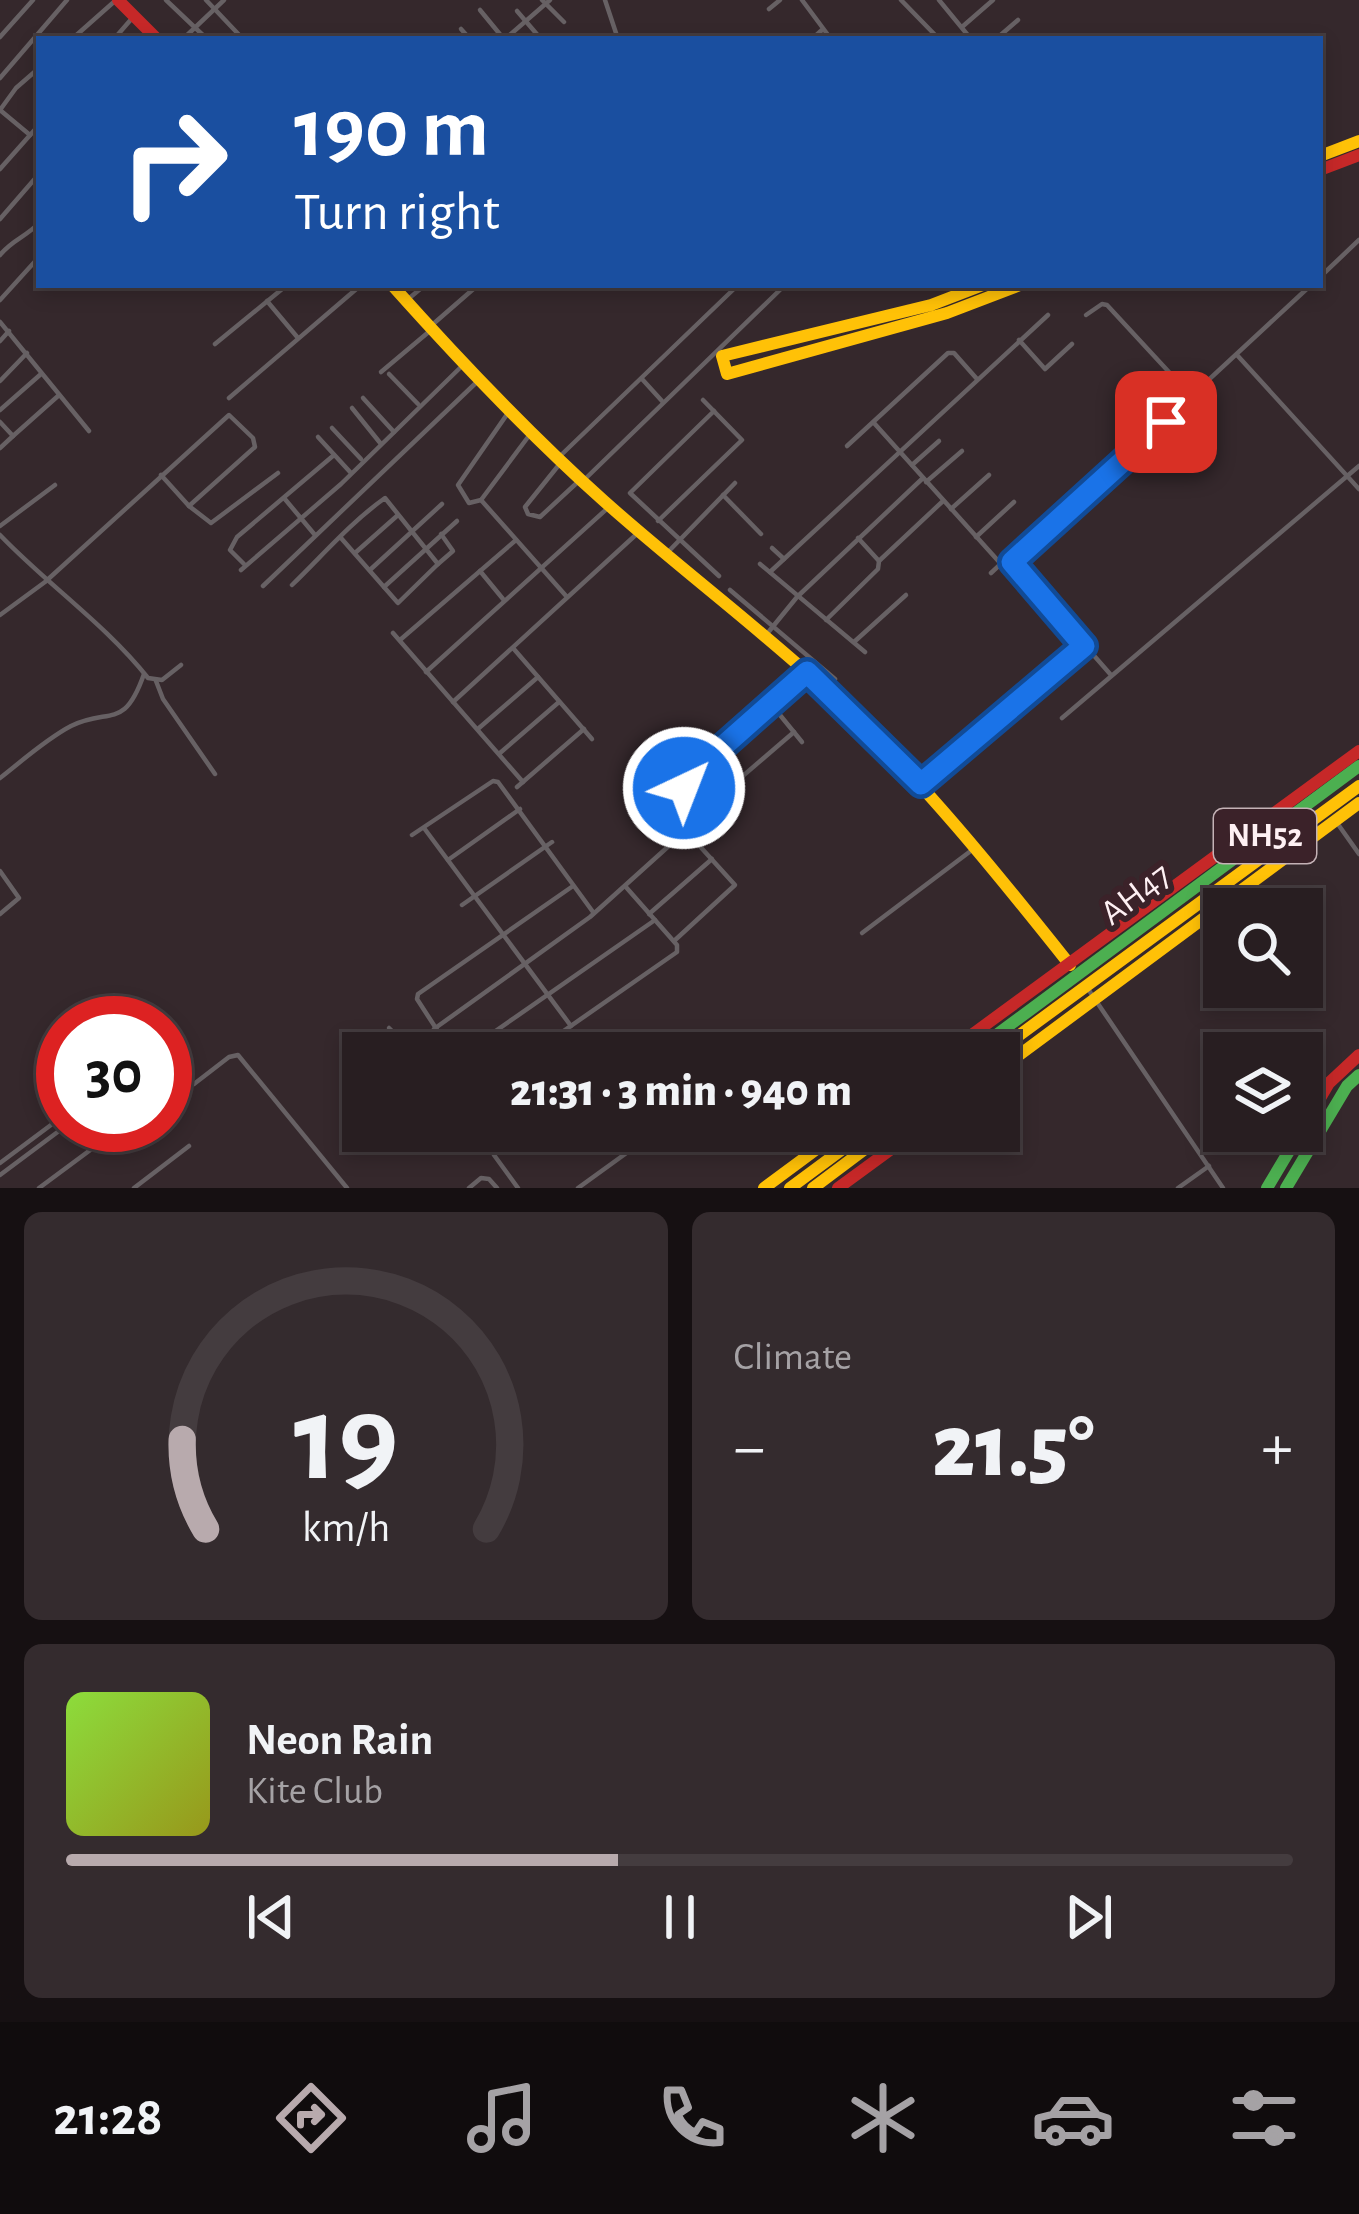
<!DOCTYPE html>
<html lang="en">
<head>
<meta charset="utf-8">
<style>
  :root { --surface:#281e21; --page:#342b2e; --text:#f1f3f6; --muted:#a5a2a5; --line:#443c3f; --accent:#b8aaad }
  body { margin:0; font-family:"Alegreya Sans",sans-serif; background:var(--page); color:var(--text); height:100vh; display:flex; flex-direction:column; font-size:45px; white-space:nowrap }
  * { box-sizing:border-box; margin:0 }
  p { font-size:39px; color:var(--muted) }
  .icon { flex:none; width:66px; height:66px; fill:none; stroke:currentColor; stroke-width:2; stroke-linecap:round; stroke-linejoin:round }
  .map { position:relative; height:1188px; overflow:hidden }
  .side { display:flex; flex-direction:column; gap:24px; padding:24px; background:#161012; flex:1 }
  .side>* { flex:none }
  .banner { position:absolute; left:36px; top:36px; width:1287px; height:252px; border-radius:0px; box-shadow:0 6px 18px #0003,0 0 0 3px var(--line); background:#1a4fa0; color:#fff; overflow:hidden }
  .buttons { position:absolute; left:1203px; top:888px; display:grid; gap:24px }
  .buttons a { display:grid; place-items:center; width:120px; height:120px; border-radius:0px; background:var(--surface); box-shadow:0 6px 18px #0003,0 0 0 3px var(--line); font-size:60px }
  .speed { position:absolute; left:36px; top:996px; display:flex; gap:24px; font-size:60px; font-weight:700; text-align:center }
  .speed>* { display:grid; place-content:center; width:156px; height:156px; border-radius:50%; background:var(--surface); box-shadow:0 6px 18px #0003,0 0 0 3px var(--line); line-height:1 }
  .speed .limit { border:18px solid #d22; background:#fff; color:#111 }
  .pin { position:absolute; display:grid; place-items:center; width:102px; height:102px; color:#fff; margin:-51px; border-radius:24px; box-shadow:0 6px 18px #0006 }
  .me { position:absolute; width:132px; margin:-66px; rotate:43deg; stroke-linejoin:round; filter:drop-shadow(0 0 9px #0008) }
  .turn { display:flex; align-items:center; gap:42px; height:252px; padding:0 60px; font-size:54px }
  .turn .icon { width:156px; height:156px; stroke-width:2.5 }
  .turn b { display:block; font-size:84px; line-height:102px }
  .big { font-size:90px; font-weight:800; line-height:1.1 }
  .side .widget { flex:1; display:flex; flex-direction:column; justify-content:center; gap:18px; min-width:0; padding:0 42px; border-radius:18px; background:var(--page) }
  .side .dial { align-items:center; gap:0 }
  .dial svg { height:312px; overflow:visible; fill:none; stroke:var(--line); stroke-width:7; stroke-linecap:round; text-anchor:middle }
  .dial text { fill:var(--text); stroke:none }
  .song { display:flex; align-items:center; gap:36px }
  .cover { width:144px; height:144px; border-radius:18px; background:linear-gradient(135deg,hsl(90 70% 55%),hsl(60 70% 35%)) }
  .played { height:12px; border-radius:6px; background:linear-gradient(90deg,var(--accent) 45%,var(--line) 45%) }
  .keys { display:flex; justify-content:space-around; direction:ltr }
  .heat { display:flex; justify-content:space-between; align-items:center; font-size:66px; direction:ltr }
  .side .tiles { flex:1; display:grid; gap:24px; grid-template-columns:1fr 1fr }
  .widget:last-child { grid-column:span 2 }
  .trip { position:absolute; left:342px; top:1032px; width:678px; height:120px; border-radius:0px; background:var(--surface); box-shadow:0 6px 18px #0003,0 0 0 3px var(--line); font-weight:800; line-height:120px; text-align:center }
  .dock { display:flex; height:192px; justify-content:space-around; align-items:center; background:#100c0d; color:var(--muted) }
  .dock .icon { width:84px; height:84px }
  .dock .current { color:var(--accent) }
  .dock b { font-size:54px; color:var(--text) }
  .map>svg:first-child { display:block }
</style>
</head>
<body>
<div class="map">
<svg width="1359" height="1188" viewBox="0 0 1359 1188">
  <rect width="100%" height="100%" fill="#35282c"/>
  <g fill="none" stroke-linecap="round" stroke-linejoin="round">
    <g stroke="#676164" stroke-width="4.5">
      <path d="M166,0L207,39"/>
      <path d="M206,0L243,39"/>
      <path d="M542,0L564,22"/>
      <path d="M605,0L618,39"/>
      <path d="M802,0L831,39"/>
      <path d="M901,0L939,39"/>
      <path d="M939,0L971,39"/>
      <path d="M769,9L780,0"/>
      <path d="M480,10L503,38"/>
      <path d="M517,11L541,39"/>
      <path d="M962,27L993,0"/>
      <path d="M461,29L470,39"/>
      <path d="M0,37L33,0"/>
      <path d="M72,39L116,0"/>
      <path d="M114,39L134,16"/>
      <path d="M183,39L224,0"/>
      <path d="M505,39L550,0"/>
      <path d="M812,39L823,29"/>
      <path d="M996,39L1018,20"/>
      <path d="M0,78L67,0"/>
      <path d="M30,135L0,110L16,88L39,68"/>
      <path d="M0,169L39,125"/>
      <path d="M0,219L39,174"/>
      <path d="M0,255C13,239 26,237 39,223"/>
      <path d="M1320,277L1359,240"/>
      <path d="M0,300L39,257"/>
      <path d="M407,300L425,285"/>
      <path d="M267,301L298,338"/>
      <path d="M1086,315L1102,304L1107,305L1192,397"/>
      <path d="M0,322L89,431"/>
      <path d="M432,325L478,285"/>
      <path d="M1019,340L1045,369L1072,344"/>
      <path d="M0,341L9,331"/>
      <path d="M215,344L287,285"/>
      <path d="M1237,355L1359,489"/>
      <path d="M381,372L431,330"/>
      <path d="M389,374L418,404"/>
      <path d="M642,379L662,401"/>
      <path d="M0,381L27,353"/>
      <path d="M229,398L361,285"/>
      <path d="M363,398L394,432"/>
      <path d="M352,408L381,444"/>
      <path d="M0,410L41,374"/>
      <path d="M510,410L458,485L469,503L481,500L531,433"/>
      <path d="M714,411L630,493L719,576"/>
      <path d="M0,422L13,436L0,448"/>
      <path d="M874,423L1001,564"/>
      <path d="M332,428L361,459"/>
      <path d="M13,436L58,396"/>
      <path d="M318,437L351,473"/>
      <path d="M847,446L948,353H954L977,379"/>
      <path d="M558,458L738,285"/>
      <path d="M562,461L525,507L528,514L540,517L581,479"/>
      <path d="M912,465L939,441"/>
      <path d="M161,475L189,506L211,523L278,473"/>
      <path d="M583,481L785,285"/>
      <path d="M926,482L962,451"/>
      <path d="M723,495L761,534"/>
      <path d="M284,498L315,535"/>
      <path d="M481,500L567,597"/>
      <path d="M951,509L989,475"/>
      <path d="M658,521L742,440L703,400"/>
      <path d="M0,526L55,485"/>
      <path d="M0,535C48,585 105,624 148,678L162,680L181,665"/>
      <path d="M976,537L1014,502"/>
      <path d="M772,548L784,559"/>
      <path d="M668,552L735,483"/>
      <path d="M355,553L398,515"/>
      <path d="M879,561L943,501"/>
      <path d="M244,564L230,550L237,537L334,455"/>
      <path d="M438,564L453,551L441,534"/>
      <path d="M760,564L865,652"/>
      <path d="M371,569L442,504"/>
      <path d="M241,570L341,484L464,364"/>
      <path d="M480,571L503,599"/>
      <path d="M770,572L1048,315"/>
      <path d="M991,573L1038,529"/>
      <path d="M292,585C322,556 351,522 385,498L438,564L398,603L341,538"/>
      <path d="M263,586L480,379"/>
      <path d="M384,587L457,521"/>
      <path d="M730,590L835,679"/>
      <path d="M0,615L45,582L229,415L253,438L255,447L189,506"/>
      <path d="M826,620L878,569L879,561L858,538"/>
      <path d="M393,633L523,782"/>
      <path d="M766,635L797,597L923,478"/>
      <path d="M400,640L516,540"/>
      <path d="M854,642L906,595"/>
      <path d="M513,648L592,739"/>
      <path d="M426,672L610,506"/>
      <path d="M1111,675L1012,562L1311,285"/>
      <path d="M156,681L163,699L215,774"/>
      <path d="M453,702L640,531"/>
      <path d="M771,704L802,742"/>
      <path d="M1062,718L1359,466"/>
      <path d="M479,728L538,677"/>
      <path d="M500,753L559,702"/>
      <path d="M0,778C22,761 46,739 71,726C110,707 124,731 144,674"/>
      <path d="M921,784L1085,646"/>
      <path d="M517,787L584,729"/>
      <path d="M702,811L794,732"/>
      <path d="M1335,820L1359,854"/>
      <path d="M424,828L571,1026"/>
      <path d="M412,835L493,781L498,782L593,912"/>
      <path d="M448,860L520,809"/>
      <path d="M0,871L19,898L0,914"/>
      <path d="M462,905L552,842"/>
      <path d="M649,914L712,859"/>
      <path d="M862,933L976,847"/>
      <path d="M674,941L735,885L686,831"/>
      <path d="M1088,989L1223,1188"/>
      <path d="M389,1028L414,1053"/>
      <path d="M434,1029L590,917L701,817V812L684,788L685,780L806,673"/>
      <path d="M452,1053L417,999L418,994L573,886"/>
      <path d="M464,1053L655,920"/>
      <path d="M532,1053L677,952V945L625,886"/>
      <path d="M165,1058L194,1084L229,1057L238,1055L347,1188"/>
      <path d="M165,1095L171,1090"/>
      <path d="M486,1131L494,1155L518,1188"/>
      <path d="M0,1163L63,1116"/>
      <path d="M0,1175L67,1125"/>
      <path d="M39,1188L124,1125"/>
      <path d="M134,1188L189,1146"/>
      <path d="M469,1188L481,1178L489,1179L497,1188"/>
      <path d="M578,1188L643,1141"/>
      <path d="M1178,1188L1209,1166"/>
    </g>
    <g stroke="#4caf50" stroke-width="12">
      <path d="M972,1053L1359,766"/>
      <path d="M1267,1188L1301,1131"/>
      <path d="M1286,1188L1347,1086L1359,1075"/>
    </g>
    <g stroke="#ffc107" stroke-width="12">
      <path d="M1320,156L1359,141"/>
      <path d="M392,285C459,360 529,434 604,501C679,568 760,628 834,697C921,779 996,872 1070,965"/>
      <path d="M983,285L931,305L722,356L727,374L947,313L1020,285"/>
      <path d="M995,1053L1359,786"/>
      <path d="M999,1070L1359,803"/>
      <path d="M764,1188L841,1131"/>
      <path d="M790,1188L867,1131"/>
      <path d="M813,1188L889,1131"/>
    </g>
    <g stroke="#c62828" stroke-width="12">
      <path d="M118,0L157,39"/>
      <path d="M1320,170L1359,155"/>
      <path d="M947,1053L1359,751"/>
      <path d="M1302,1129L1329,1083L1359,1055"/>
      <path d="M838,1188L916,1131"/>
    </g>
  </g>
  <g fill="none" stroke-linecap="round" stroke-linejoin="round">
    <g stroke="#114b97" stroke-width="30">
      <path id="route" d="M684,788L685,780L807,672L921,784L1084,646L1012,562L1166,422"/>
    </g>
    <use href="#route" stroke="#1a73e8" stroke-width="21"/>
  </g>
  <g text-anchor="middle" dominant-baseline="central" stroke-width="12" stroke-linejoin="round" paint-order="stroke">
    <rect fill="#3b2229" stroke="#c4b2b6" stroke-width="3" x="1214" y="809" width="102" height="54" rx="9"/>
    <g font-size="33" font-weight="bold" fill="#fef0f3">
      <text x="1265" y="836">NH52</text>
    </g>
    <g font-size="36" fill="#fef0f3" stroke="#3b2229">
      <text transform="translate(1136 894) rotate(-37)">AH47</text>
    </g>
  </g>
</svg>
<div class="buttons">
<a><svg class="icon" aria-label="search" viewBox="0 0 24 24"><circle cx="10" cy="10" r="6"/><path d="M15 15l6 6"/></svg></a>
<a><svg class="icon" aria-label="layers" viewBox="0 0 24 24"><path d="M12 4l9 5-9 5-9-5zM3 14l9 5 9-5"/></svg></a>
</div>
<div class="speed"><div class="limit">30</div></div>
<div class="pin" style="left:1166px;top:422px;background:#d93025"><svg class="icon" aria-label="arrive" viewBox="0 0 24 24"><path d="M6 21V4h12l-3 4 3 4H6"/></svg></div>
<svg class="me" style="left:684px;top:788px" viewBox="-20 -20 40 40"><circle r="17" fill="#1a73e8" stroke="#fff" stroke-width="3"/><path d="M0-11L8 9 0 5-8 9z" fill="#fff"/></svg>
<div class="trip">21:31 · 3 min · 940 m</div>
<div class="banner">
<div class="turn"><svg class="icon" aria-label="right" viewBox="0 0 24 24"><path d="M7 20v-9h11M14 6l5 5-5 5"/></svg><div><b>190 m</b>Turn right</div></div>
</div>
</div>
<section class="side">
<div class="tiles">
<div class="widget dial"><svg viewBox="0 0 100 80">
<path d="M14 69A42 42 0 1 1 86 69"/>
<path d="M14 69A42 42 0 0 1 8 46" stroke="#b8aaad"/>
<text x="50" y="56" font-size="32" font-weight="700">19</text>
<text x="50" y="72" font-size="11">km/h</text>
</svg></div>
<div class="widget"><p>Climate</p>
<div class="heat"><a>−</a><b class="big">21.5°</b><a>+</a></div>
</div>
<div class="widget">
<div class="song"><i class="cover"></i><div><b>Neon Rain</b><p>Kite Club</p></div></div>
<div class="played"></div>
<div class="keys"><svg class="icon" aria-label="previous" viewBox="0 0 24 24"><path d="M18 5L8 12l10 7zM5 5v14"/></svg><svg class="icon" aria-label="pause" viewBox="0 0 24 24"><path d="M8 5v14M16 5v14"/></svg><svg class="icon" aria-label="next" viewBox="0 0 24 24"><path d="M6 5l10 7-10 7zM19 5v14"/></svg></div>
</div>
</div>
</section>
<nav class="dock">
<b>21:28</b>
<svg class="icon current" aria-label="directions" viewBox="0 0 24 24"><path d="M12 3l9 9-9 9-9-9zM9 14v-3h6M13 9l2 2-2 2"/></svg>
<svg class="icon" aria-label="music" viewBox="0 0 24 24"><path d="M9 18V5l10-2v13"/><circle cx="6" cy="18" r="3"/><circle cx="16" cy="16" r="3"/></svg>
<svg class="icon" aria-label="phone" viewBox="0 0 24 24"><path d="M5 4h4l2 5-3 2q2 4 5 5l2-3 5 2v4C11 20 4 13 5 4z"/></svg>
<svg class="icon" aria-label="climate" viewBox="0 0 24 24"><path d="M12 3v18M4 7l16 10M4 17L20 7"/></svg>
<svg class="icon" aria-label="car" viewBox="0 0 24 24"><path d="M5 17H2v-5l4-1 3-4h7l3 4 3 1v5h-3M9 17h6M6 11h13"/><circle cx="7" cy="17" r="2"/><circle cx="17" cy="17" r="2"/></svg>
<svg class="icon" aria-label="filters" viewBox="0 0 24 24"><path d="M4 7h16M4 17h16"/><circle cx="9" cy="7" r="2"/><circle cx="15" cy="17" r="2"/></svg>
</nav>
</body>
</html>
